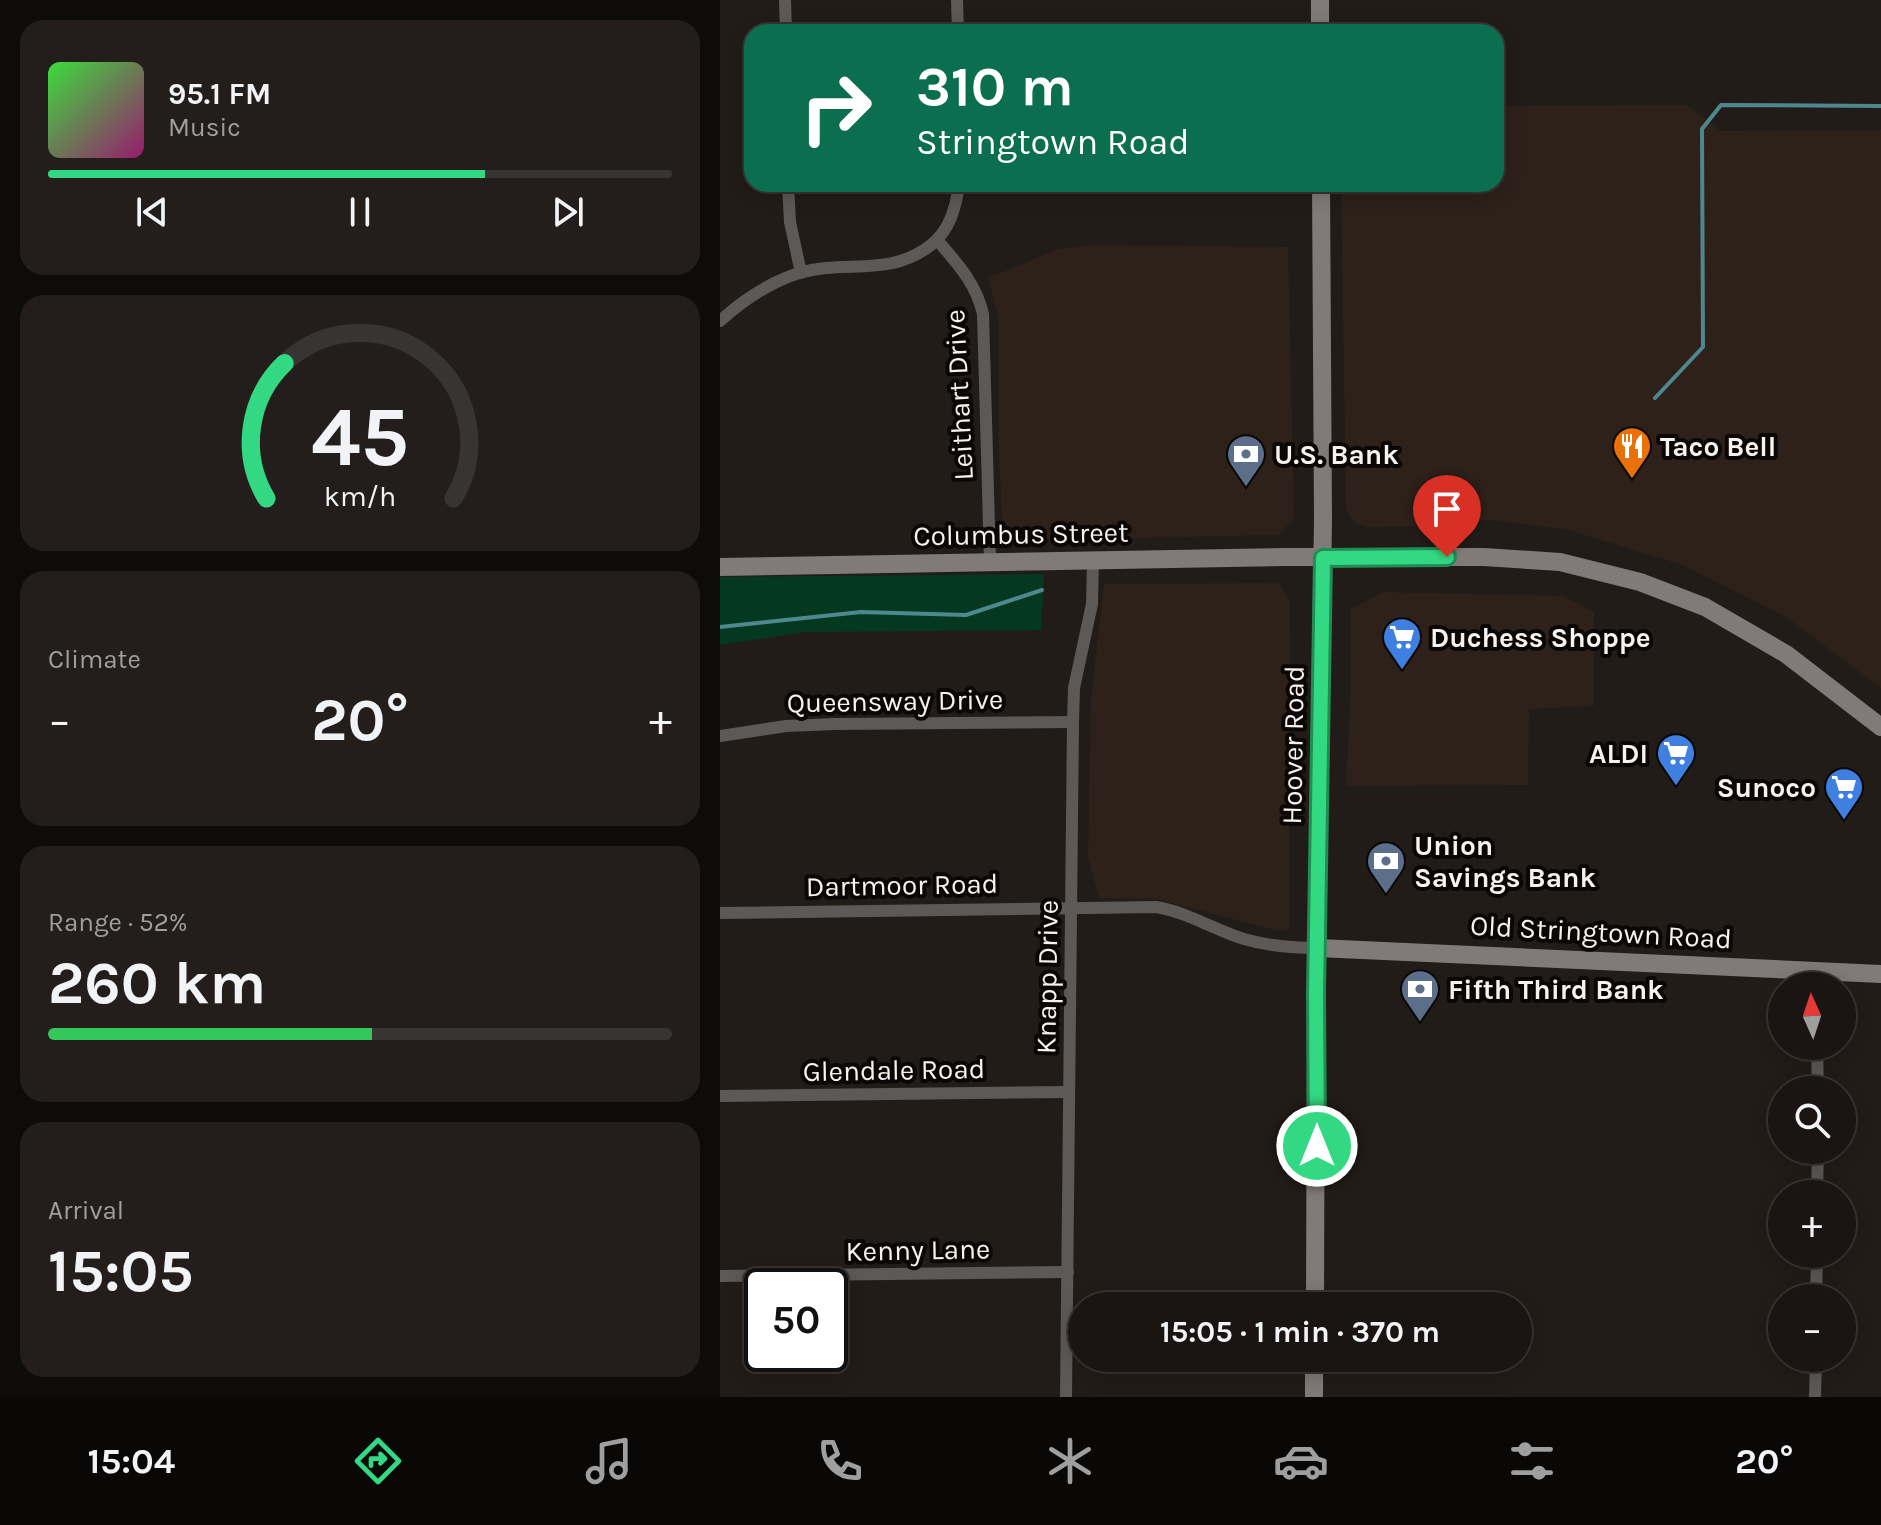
<!DOCTYPE html>
<html lang="en">
<head>
<meta charset="utf-8">
<style>
  :root { --surface:#1a1512; --page:#231e1b; --text:#f1f3f6; --muted:#9f9f9f; --line:#383432; --accent:#33d882 }
  body { margin:0; font-family:Karla,sans-serif; background:var(--page); color:var(--text); height:100vh; display:flex; flex-direction:column; font-size:30px; white-space:nowrap }
  * { box-sizing:border-box; margin:0 }
  p { font-size:26px; color:var(--muted) }
  .icon { flex:none; width:44px; height:44px; fill:none; stroke:currentColor; stroke-width:2; stroke-linecap:round; stroke-linejoin:round }
  .map { position:relative; flex:1; overflow:hidden }
  .details { display:flex; flex-direction:column; gap:20px; padding:20px; background:#0e0c0a; width:720px }
  .details>* { flex:none }
  .guide { position:absolute; left:24px; top:24px; width:760px; height:168px; border-radius:24px; box-shadow:0 4px 20px #0003,0 0 0 2px var(--line); background:#0b6e4f; color:#fff; overflow:hidden }
  .needle { width:52px; rotate:357deg }
  .fabs { position:absolute; left:1048px; top:972px; display:grid; gap:16px }
  .fabs a { display:grid; place-items:center; width:88px; height:88px; border-radius:50%; background:var(--surface); box-shadow:0 4px 20px #0003,0 0 0 2px var(--line); font-size:40px }
  .speed { position:absolute; left:24px; top:1268px; display:flex; gap:16px; font-size:40px; font-weight:700; text-align:center }
  .speed>* { display:grid; place-content:center; width:104px; height:104px; border-radius:50%; background:var(--surface); box-shadow:0 4px 20px #0003,0 0 0 2px var(--line); line-height:1 }
  .speed .limit { border:4px solid #111; border-radius:12px; background:#fff; color:#111 }
  .pin { position:absolute; display:grid; place-items:center; width:68px; height:68px; color:#fff; margin:-82px -34px; border-radius:50% 50% 50% 0; rotate:-45deg; box-shadow:0 0 8px #0007 }
  .pin .icon { rotate:45deg }
  .me { position:absolute; width:88px; margin:-44px; rotate:0deg; stroke-linejoin:round; filter:drop-shadow(0 0 6px #0008) }
  .turn { display:flex; align-items:center; gap:28px; height:168px; padding:0 40px; font-size:36px }
  .turn .icon { width:104px; height:104px; stroke-width:2.5 }
  .turn b { display:block; font-size:56px; line-height:68px }
  .big { font-size:60px; font-weight:700; line-height:1.1 }
  .details .card { flex:1; display:flex; flex-direction:column; justify-content:center; gap:12px; min-width:0; padding:0 28px; border-radius:24px; background:var(--page) }
  .details .dial { align-items:center; gap:0 }
  .dial svg { height:208px; overflow:visible; fill:none; stroke:var(--line); stroke-width:7; stroke-linecap:round; text-anchor:middle }
  .dial text { fill:var(--text); stroke:none }
  .song { display:flex; align-items:center; gap:24px }
  .cover { width:96px; height:96px; border-radius:12px; background:linear-gradient(135deg,hsl(120 70% 55%),hsl(320 70% 35%)) }
  .played { height:8px; border-radius:4px; background:linear-gradient(90deg,var(--accent) 70%,var(--line) 70%) }
  .keys { display:flex; justify-content:space-around; direction:ltr }
  .heat { display:flex; justify-content:space-between; align-items:center; font-size:44px; direction:ltr }
  .charge { height:12px; border-radius:6px; background:linear-gradient(90deg,#34c759 52%,var(--line) 0) }
  .trip { position:absolute; left:348px; top:1292px; width:464px; height:80px; border-radius:40px; background:var(--surface); box-shadow:0 4px 20px #0003,0 0 0 2px var(--line); font-weight:700; line-height:80px; text-align:center }
  .tabs { display:flex; height:128px; justify-content:space-around; align-items:center; background:#0a0807; color:var(--muted) }
  .tabs .icon { width:56px; height:56px }
  .tabs .selected { color:var(--accent) }
  .tabs b { font-size:36px; color:var(--text) }
  main { display:flex; flex:1; min-height:0 }
  .map>svg:first-child { display:block }
</style>
</head>
<body>
<main>
<section class="details">
<div class="card">
<div class="song"><i class="cover"></i><div><b>95.1 FM</b><p>Music</p></div></div>
<div class="played"></div>
<div class="keys"><svg class="icon" aria-label="previous" viewBox="0 0 24 24"><path d="M18 5L8 12l10 7zM5 5v14"/></svg><svg class="icon" aria-label="pause" viewBox="0 0 24 24"><path d="M8 5v14M16 5v14"/></svg><svg class="icon" aria-label="next" viewBox="0 0 24 24"><path d="M6 5l10 7-10 7zM19 5v14"/></svg></div>
</div>
<div class="card dial"><svg viewBox="0 0 100 80">
<path d="M14 69A42 42 0 1 1 86 69"/>
<path d="M14 69A42 42 0 0 1 21 17" stroke="#33d882"/>
<text x="50" y="56" font-size="32" font-weight="700">45</text>
<text x="50" y="72" font-size="11">km/h</text>
</svg></div>
<div class="card"><p>Climate</p>
<div class="heat"><a>−</a><b class="big">20°</b><a>+</a></div>
</div>
<div class="card"><p>Range · 52%</p><b class="big">260 km</b><div class="charge"></div></div>
<div class="card"><p>Arrival</p><b class="big">15:05</b></div>
</section>
<div class="map">
<svg width="1161" height="1397" viewBox="0 0 1161 1397">
  <rect width="100%" height="100%" fill="#221c18"/>
  <g fill="#2d211a">
    <path d="M967,105L1000,131L1161,130V688L1065,616L963,565L845,529L769,520H731L715,526L647,527L635,523L626,511L621,184H776V106Z"/>
    <path d="M373,245L568,247L574,511L573,520L558,535L365,539L289,540L283,537L279,457V321L268,278L339,249Z"/>
    <path d="M559,583L570,600L569,930L559,931L436,899L379,898L368,856L371,699L384,584Z"/>
    <path d="M663,592L844,596L874,612V706L809,709L808,785L626,786L631,685V609Z"/>
  </g>
  <path fill="#043920" d="M324,574L321,630L85,632L0,645V577Z"/>
  <g fill="none" stroke-linecap="round" stroke-linejoin="round">
    <g stroke="#4e888f" stroke-width="4">
      <path d="M935,398L983,347L982,129L1001,105L1161,106"/>
      <path d="M0,627L141,612L246,615L322,590"/>
    </g>
    <g stroke="#5d5957" stroke-width="12">
      <path d="M65,0L66,32"/>
      <path d="M237,0L238,32"/>
      <path d="M68,184L70,222L81,273"/>
      <path d="M217,240C237,263 256,283 263,314L270,561"/>
      <path d="M0,321C24,299 48,283 79,273C126,259 169,278 211,245C230,230 236,207 239,184"/>
      <path d="M0,736L66,726L115,724L353,722"/>
      <path d="M0,913L436,907C468,912 494,930 524,939C548,946 573,948 598,948"/>
      <path d="M1097,1046L1098,1090"/>
      <path d="M0,1096L349,1092"/>
      <path d="M1097,1194L1098,1150"/>
      <path d="M0,1276L348,1272"/>
      <path d="M1096,1298L1097,1254"/>
      <path d="M346,1397L353,722L354,688L372,604L373,560"/>
      <path d="M1095,1397L1096,1358"/>
    </g>
    <g stroke="#807a78" stroke-width="18">
      <path d="M600,0V32"/>
      <path d="M0,567L563,557H764L840,562L920,582L985,607L1066,654L1161,727"/>
      <path d="M598,948L1161,974"/>
      <path d="M595,1306L596,994L603,519L601,184"/>
      <path d="M594,1397V1358"/>
    </g>
  </g>
  <g fill="none" stroke-linecap="round" stroke-linejoin="round">
    <g stroke="#218c54" stroke-width="20">
      <path id="route" d="M597,1146L596,994L603,558L727,557"/>
    </g>
    <use href="#route" stroke="#33d882" stroke-width="14"/>
  </g>
  <defs>
    <g id="restaurant-pin" transform="scale(2)"><path d="M0 17L-7.5 6A9.5 9.5 0 1 1 7.5 6Z" fill="#e8710a" stroke="#0a0706"/><path d="M-5-6h1v4h1v-4h1v4h1v-4h1v5L-1.5 .5V6h-2V.5L-5-1ZM5-6V6H3V1.5H1.5Q1.5-4 5-6Z" fill="#fff"/></g>
    <g id="bank-pin" transform="scale(2)"><path d="M0 17L-7.5 6A9.5 9.5 0 1 1 7.5 6Z" fill="#5c6f8a" stroke="#0a0706"/><path d="M-6-4H6V4H-6ZM0-2.3a2.3 2.3 0 1 0 0 4.6a2.3 2.3 0 1 0 0-4.6Z" fill="#fff"/></g>
    <g id="supermarket-pin" transform="scale(2)"><path d="M0 17L-7.5 6A9.5 9.5 0 1 1 7.5 6Z" fill="#3f7fe0" stroke="#0a0706"/><path d="M-6-5.5h2.5l.6 2H6L4.5 2H-2.5L-4.4-4H-6ZM-1.5 3.2a1.3 1.3 0 1 0 .1 0ZM3 3.2a1.3 1.3 0 1 0 .1 0Z" fill="#fff"/></g>
  </defs>
  <g fill-rule="evenodd">
    <use href="#restaurant-pin" x="912" y="446"/>
    <use href="#bank-pin" x="526" y="454"/>
    <use href="#supermarket-pin" x="682" y="637"/>
    <use href="#supermarket-pin" x="956" y="753"/>
    <use href="#supermarket-pin" x="1124" y="787"/>
    <use href="#bank-pin" x="666" y="861"/>
    <use href="#bank-pin" x="700" y="989"/>
  </g>
  <g text-anchor="middle" dominant-baseline="central" stroke-width="8" stroke-linejoin="round" paint-order="stroke">
    <g font-size="28" fill="#f7f2ef" stroke="#0a0706">
      <text transform="translate(239 395) rotate(-93)">Leithart Drive</text>
      <text transform="translate(301 534) rotate(-1)">Columbus Street</text>
      <text transform="translate(175 701) rotate(-1)">Queensway Drive</text>
      <text transform="translate(573 745) rotate(-89)">Hoover Road</text>
      <text transform="translate(182 885) rotate(-1)">Dartmoor Road</text>
      <text transform="translate(881 932) rotate(3)">Old Stringtown Road</text>
      <text transform="translate(327 977) rotate(-89)">Knapp Drive</text>
      <text transform="translate(174 1070) rotate(-1)">Glendale Road</text>
      <text transform="translate(198 1250) rotate(-1)">Kenny Lane</text>
    </g>
    <g font-size="28" font-weight="bold" fill="#f7f2ef" stroke="#0a0706" text-anchor="start">
      <text x="940" y="446">Taco Bell</text>
      <text x="554" y="454">U.S. Bank</text>
      <text x="710" y="637">Duchess Shoppe</text>
      <text x="928" y="753" text-anchor="end">ALDI</text>
      <text x="1096" y="787" text-anchor="end">Sunoco</text>
      <text x="694" y="845">Union<tspan x="694" dy="32">Savings Bank</tspan></text>
      <text x="728" y="989">Fifth Third Bank</text>
    </g>
  </g>
</svg>
<div class="fabs">
<a><svg class="needle" viewBox="-14 -14 28 28"><path d="M0-13l5 13h-10z" fill="#e53935"/><path d="M0 13l5-13h-10z" fill="#9f9f9f"/></svg></a>
<a><svg class="icon" aria-label="search" viewBox="0 0 24 24"><circle cx="10" cy="10" r="6"/><path d="M15 15l6 6"/></svg></a>
<a>+</a>
<a>−</a>
</div>
<div class="speed"><div class="limit">50</div></div>
<div class="pin" style="left:727px;top:557px;background:#d93025"><svg class="icon" aria-label="arrive" viewBox="0 0 24 24"><path d="M6 21V4h12l-3 4 3 4H6"/></svg></div>
<svg class="me" style="left:597px;top:1146px" viewBox="-20 -20 40 40"><circle r="17" fill="#33d882" stroke="#fff" stroke-width="3"/><path d="M0-11L8 9 0 5-8 9z" fill="#fff"/></svg>
<div class="trip">15:05 · 1 min · 370 m</div>
<div class="guide">
<div class="turn"><svg class="icon" aria-label="right" viewBox="0 0 24 24"><path d="M7 20v-9h11M14 6l5 5-5 5"/></svg><div><b>310 m</b>Stringtown Road</div></div>
</div>
</div>
</main>
<nav class="tabs">
<b>15:04</b>
<svg class="icon selected" aria-label="directions" viewBox="0 0 24 24"><path d="M12 3l9 9-9 9-9-9zM9 14v-3h6M13 9l2 2-2 2"/></svg>
<svg class="icon" aria-label="music" viewBox="0 0 24 24"><path d="M9 18V5l10-2v13"/><circle cx="6" cy="18" r="3"/><circle cx="16" cy="16" r="3"/></svg>
<svg class="icon" aria-label="phone" viewBox="0 0 24 24"><path d="M5 4h4l2 5-3 2q2 4 5 5l2-3 5 2v4C11 20 4 13 5 4z"/></svg>
<svg class="icon" aria-label="climate" viewBox="0 0 24 24"><path d="M12 3v18M4 7l16 10M4 17L20 7"/></svg>
<svg class="icon" aria-label="car" viewBox="0 0 24 24"><path d="M5 17H2v-5l4-1 3-4h7l3 4 3 1v5h-3M9 17h6M6 11h13"/><circle cx="7" cy="17" r="2"/><circle cx="17" cy="17" r="2"/></svg>
<svg class="icon" aria-label="filters" viewBox="0 0 24 24"><path d="M4 7h16M4 17h16"/><circle cx="9" cy="7" r="2"/><circle cx="15" cy="17" r="2"/></svg>
<b>20°</b>
</nav>
</body>
</html>
